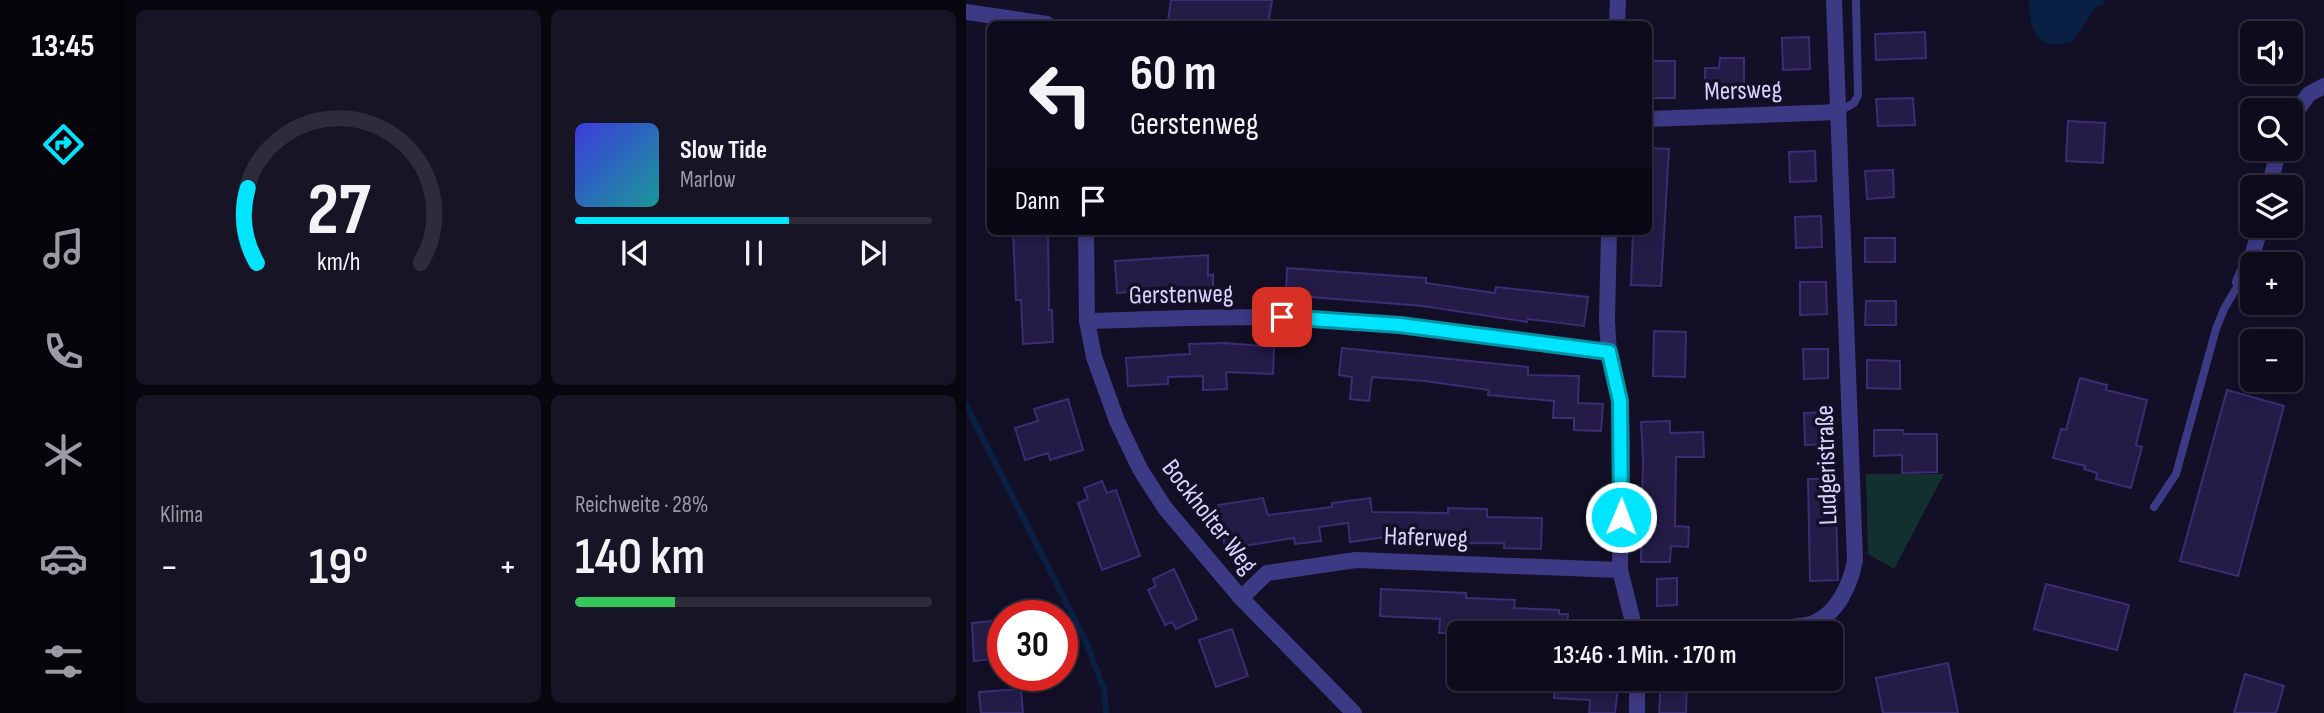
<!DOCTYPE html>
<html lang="de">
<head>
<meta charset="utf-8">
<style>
  :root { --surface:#0e0b1c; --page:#171425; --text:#f1f3f6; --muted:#9b9ba3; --line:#2e2b3b; --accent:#00e5ff }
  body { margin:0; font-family:"Sofia Sans Condensed",sans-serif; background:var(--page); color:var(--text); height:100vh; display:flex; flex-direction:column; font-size:26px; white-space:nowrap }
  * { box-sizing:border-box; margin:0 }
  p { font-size:23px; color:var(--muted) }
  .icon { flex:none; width:38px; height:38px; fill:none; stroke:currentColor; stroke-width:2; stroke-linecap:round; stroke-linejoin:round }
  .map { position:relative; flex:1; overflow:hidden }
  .sheet { display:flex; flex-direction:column; gap:10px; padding:10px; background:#08060f; width:840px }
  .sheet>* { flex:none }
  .banner { position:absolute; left:21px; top:21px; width:665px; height:214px; border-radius:10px; box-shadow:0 4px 10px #0003,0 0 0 2px var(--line); background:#0e0b1c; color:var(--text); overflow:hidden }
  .buttons { position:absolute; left:1274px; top:21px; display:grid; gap:14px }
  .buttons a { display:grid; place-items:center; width:63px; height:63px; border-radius:10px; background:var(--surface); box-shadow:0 4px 10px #0003,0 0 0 2px var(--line); font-size:35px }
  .speed { position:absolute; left:21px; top:600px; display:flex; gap:14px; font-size:35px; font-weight:700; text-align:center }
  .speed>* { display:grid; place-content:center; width:91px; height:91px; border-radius:50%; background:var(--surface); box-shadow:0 4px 10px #0003,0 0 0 2px var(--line); line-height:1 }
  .speed .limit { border:10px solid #d22; background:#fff; color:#111 }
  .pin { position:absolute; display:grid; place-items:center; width:60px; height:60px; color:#fff; margin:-30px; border-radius:14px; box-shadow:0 4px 10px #0006 }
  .me { position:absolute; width:77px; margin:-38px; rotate:1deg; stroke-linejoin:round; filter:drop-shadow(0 0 5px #0008) }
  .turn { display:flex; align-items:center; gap:24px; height:147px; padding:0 28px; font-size:32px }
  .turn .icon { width:91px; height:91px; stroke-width:2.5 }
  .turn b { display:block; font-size:49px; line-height:60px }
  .then { display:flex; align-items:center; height:66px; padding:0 28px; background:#0003; gap:14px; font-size:26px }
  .big { font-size:52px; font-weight:600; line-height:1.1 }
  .sheet .card { flex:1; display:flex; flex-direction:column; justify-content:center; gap:10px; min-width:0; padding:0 24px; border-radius:10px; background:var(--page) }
  .sheet .dial { align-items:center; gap:0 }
  .dial svg { height:182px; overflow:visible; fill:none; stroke:var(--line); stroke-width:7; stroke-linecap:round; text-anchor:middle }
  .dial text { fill:var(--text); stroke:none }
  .song { display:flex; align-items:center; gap:21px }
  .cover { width:84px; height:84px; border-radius:10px; background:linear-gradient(135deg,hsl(240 70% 55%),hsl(180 70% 35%)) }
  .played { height:7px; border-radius:4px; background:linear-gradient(90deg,var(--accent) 60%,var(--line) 60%) }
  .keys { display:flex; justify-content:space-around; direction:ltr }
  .heat { display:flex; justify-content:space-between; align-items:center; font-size:38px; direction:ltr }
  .charge { height:10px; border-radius:5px; background:linear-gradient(90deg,#34c759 28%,var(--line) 0) }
  .sheet .tiles { flex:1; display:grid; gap:10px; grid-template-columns:repeat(2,1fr) }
  .trip { position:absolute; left:481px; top:621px; width:396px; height:70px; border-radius:10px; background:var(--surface); box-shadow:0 4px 10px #0003,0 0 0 2px var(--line); font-weight:600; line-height:70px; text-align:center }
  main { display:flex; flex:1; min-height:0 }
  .menu { display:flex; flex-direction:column; width:126px; justify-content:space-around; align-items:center; background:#06040b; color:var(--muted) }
  .menu .icon { width:49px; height:49px }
  .menu .current { color:var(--accent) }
  .menu b { font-size:32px; color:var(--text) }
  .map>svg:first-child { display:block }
</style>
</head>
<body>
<main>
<nav class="menu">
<b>13:45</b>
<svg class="icon current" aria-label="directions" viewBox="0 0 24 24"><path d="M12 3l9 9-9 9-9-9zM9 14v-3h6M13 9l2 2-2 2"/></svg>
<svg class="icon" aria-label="music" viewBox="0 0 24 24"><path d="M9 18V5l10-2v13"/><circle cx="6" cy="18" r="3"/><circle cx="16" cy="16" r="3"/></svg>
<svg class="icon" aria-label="phone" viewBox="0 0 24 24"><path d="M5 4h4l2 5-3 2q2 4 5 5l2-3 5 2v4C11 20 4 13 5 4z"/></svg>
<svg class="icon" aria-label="climate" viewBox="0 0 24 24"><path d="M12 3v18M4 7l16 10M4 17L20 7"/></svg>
<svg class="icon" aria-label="car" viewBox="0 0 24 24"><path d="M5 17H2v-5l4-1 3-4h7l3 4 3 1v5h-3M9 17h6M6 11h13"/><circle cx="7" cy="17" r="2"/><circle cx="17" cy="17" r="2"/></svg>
<svg class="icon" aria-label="filters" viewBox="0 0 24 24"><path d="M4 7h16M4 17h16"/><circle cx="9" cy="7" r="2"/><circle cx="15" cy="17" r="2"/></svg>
</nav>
<section class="sheet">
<div class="tiles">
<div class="card dial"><svg viewBox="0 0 100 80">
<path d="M14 69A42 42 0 1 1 86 69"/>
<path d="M14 69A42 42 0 0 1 10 36" stroke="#00e5ff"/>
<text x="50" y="56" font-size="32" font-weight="700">27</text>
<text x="50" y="72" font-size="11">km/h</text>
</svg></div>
<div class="card">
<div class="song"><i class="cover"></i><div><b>Slow Tide</b><p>Marlow</p></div></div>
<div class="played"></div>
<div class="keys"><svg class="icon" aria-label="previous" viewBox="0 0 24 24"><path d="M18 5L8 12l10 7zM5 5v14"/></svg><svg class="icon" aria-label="pause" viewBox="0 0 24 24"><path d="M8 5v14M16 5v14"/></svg><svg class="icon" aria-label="next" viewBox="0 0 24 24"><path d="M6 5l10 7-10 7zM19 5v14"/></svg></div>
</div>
<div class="card"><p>Klima</p>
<div class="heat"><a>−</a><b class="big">19°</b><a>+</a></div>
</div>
<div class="card"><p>Reichweite · 28%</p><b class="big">140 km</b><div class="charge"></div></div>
</div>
</section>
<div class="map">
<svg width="1358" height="713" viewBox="0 0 1358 713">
  <rect width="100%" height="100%" fill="#130f26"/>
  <path fill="#12302f" d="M900,474H978L928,569L902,554Z"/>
  <path fill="#0a1f44" d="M1065,0H1138L1139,1L1136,6L1130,7L1106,42C1070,50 1067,36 1062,4Z"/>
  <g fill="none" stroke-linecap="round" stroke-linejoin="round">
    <path stroke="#0a1f44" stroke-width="6" d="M0,405L120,642L138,689L140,713"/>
  </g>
  <g fill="#241b47" stroke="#3b2d73" stroke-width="2">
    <path d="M205,0H306L302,24H223L202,21Z"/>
    <path d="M959,32L960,58L910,60L909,34Z"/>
    <path d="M843,37L844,69L817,70L816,38Z"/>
    <path d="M754,58H778V97H739V68H753Z"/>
    <path d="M684,61H709V98H685Z"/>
    <path d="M947,98L949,125L912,126L910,99Z"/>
    <path d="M1102,121L1139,123L1137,163L1100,161Z"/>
    <path d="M682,148L703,149L695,286L665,285L667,231H682Z"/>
    <path d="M849,151L850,181L824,182L823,152Z"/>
    <path d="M927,170L928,197L901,199L899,171Z"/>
    <path d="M855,216L856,247L830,248L829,217Z"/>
    <path d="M47,231H82L83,310H86L87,342L57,344L55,300H50Z"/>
    <rect x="899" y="238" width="30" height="24"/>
    <path d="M242,255V276L247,274V300H215V288L151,293L149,261Z"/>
    <path d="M321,268L460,278V283L529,293L530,287L622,297L618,326L562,319L561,322L457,306L320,295Z"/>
    <path d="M834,282H860L861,314L834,315Z"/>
    <path d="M900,301H930V325H899Z"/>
    <path d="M688,331L720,332L719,377L687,376Z"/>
    <path d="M259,343L308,347L307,374L260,372L261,389L237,390V376L202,377V384L162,386L160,358L224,354L223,344Z"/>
    <path d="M376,348L562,367V375L613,376L612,403L637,404L635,431L608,430V418H587L588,401L522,395L523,390L459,381L406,377L403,401L384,399L386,377L373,375Z"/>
    <path d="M837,349H862V378L838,379Z"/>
    <path d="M901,360L934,361V389L901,388Z"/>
    <path d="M1114,378L1141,385L1140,390L1181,400L1170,445L1176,447L1165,488L1130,479L1131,473L1118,469L1119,466L1087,458L1095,429L1100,430Z"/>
    <path d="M1261,390L1318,406L1272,576L1214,561Z"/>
    <path d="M102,399L117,450L84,460L82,453L59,460L49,428L72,421L68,409Z"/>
    <path d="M864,412L865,444L839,445L838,413Z"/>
    <path d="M704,421V433L737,432L738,457H710L709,526L723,527L722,547L705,546L704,562H675L677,458L675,422Z"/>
    <path d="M908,430H937L938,434H971V472L936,473V455L908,456Z"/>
    <path d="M842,479H869L872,580L844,581Z"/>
    <path d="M136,481L141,493L150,490L174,556L136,570L112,503L122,499L118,488Z"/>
    <path d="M297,498L302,515L366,507V503L404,498L406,512L482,513V508L521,509V517L576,518L575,549L538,548V543L427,544V536L384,542L382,523L353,527L355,541L329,544L328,538L259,549L252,505Z"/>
    <path d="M208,569L231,619L210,629L206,622L199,625L182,590L190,586L187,579Z"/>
    <path d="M711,578V605L691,606V579Z"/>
    <path d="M1080,584L1163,605L1151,650L1068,629Z"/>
    <path d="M415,589L500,593V598L549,600L548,608L593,610V614H602L601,634L473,633L474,619L414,616Z"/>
    <path d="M37,620V658L8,661L6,623Z"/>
    <path d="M266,629L282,676L250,687L233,640Z"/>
    <path d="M982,663L992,713H917L910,678Z"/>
    <path d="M1279,674L1318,686L1310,713H1268Z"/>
    <path d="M589,679H605V683L652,687L649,713H623L624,700L588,698Z"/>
    <path d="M695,679H721L720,713H693Z"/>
    <path d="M55,689L57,713H15L13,692Z"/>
  </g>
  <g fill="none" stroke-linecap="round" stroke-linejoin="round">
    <g stroke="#3d3a85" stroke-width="8">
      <path d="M872,112L888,103L892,95L890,0"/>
      <path d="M1188,507L1210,474L1250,329L1258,309L1274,282"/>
    </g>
    <g stroke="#3d3a85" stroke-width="16">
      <path d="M0,12L81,24"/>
      <path d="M651,24L652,0"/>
      <path d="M1325,118L1343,94L1358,86"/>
      <path d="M682,119L872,112"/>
      <path d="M1303,187L1313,149"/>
      <path d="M120,231L121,321L128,357L151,421L174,469L199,508L275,598L388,713"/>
      <path d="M643,231L641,321L643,352L654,401L656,439L654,570L670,634"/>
      <path d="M1274,282L1286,256L1295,226"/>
      <path d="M121,321C187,320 253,315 319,318C428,322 535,338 643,352"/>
      <path d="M275,598L301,573L390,560L654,570"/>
      <path d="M670,629L826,627C833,626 842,625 848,623C872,613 885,583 889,560L868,0"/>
      <path d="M671,679V713"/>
    </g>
  </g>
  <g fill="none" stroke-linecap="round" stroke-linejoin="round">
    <g stroke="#0095a6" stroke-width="18">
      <path id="route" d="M316,317L434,325L643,352L654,401L655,517"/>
    </g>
    <use href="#route" stroke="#00e5ff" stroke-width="12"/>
  </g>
  <g text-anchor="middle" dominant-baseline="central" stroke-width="7" stroke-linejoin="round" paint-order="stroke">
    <g font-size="26" fill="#d9d4ff" stroke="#130f26">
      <text transform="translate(777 91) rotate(-2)">Mersweg</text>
      <text transform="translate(215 295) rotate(-1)">Gerstenweg</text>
      <text transform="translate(861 465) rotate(-92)">Ludgeristraße</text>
      <text transform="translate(243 517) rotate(52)">Bockholter Weg</text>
      <text transform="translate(460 538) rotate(2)">Haferweg</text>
    </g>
  </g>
</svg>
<div class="buttons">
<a><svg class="icon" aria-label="sound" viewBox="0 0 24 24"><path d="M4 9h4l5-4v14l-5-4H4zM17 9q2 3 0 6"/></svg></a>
<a><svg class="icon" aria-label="search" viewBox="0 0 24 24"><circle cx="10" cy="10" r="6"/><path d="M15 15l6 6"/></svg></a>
<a><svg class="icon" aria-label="layers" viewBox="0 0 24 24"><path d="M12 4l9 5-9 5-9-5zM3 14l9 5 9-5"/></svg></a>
<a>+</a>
<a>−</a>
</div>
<div class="speed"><div class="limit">30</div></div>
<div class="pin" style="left:316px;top:317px;background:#d93025"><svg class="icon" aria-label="arrive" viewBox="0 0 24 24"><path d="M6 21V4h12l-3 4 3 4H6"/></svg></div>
<svg class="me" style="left:655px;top:517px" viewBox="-20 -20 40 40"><circle r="17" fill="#00e5ff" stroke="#fff" stroke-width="3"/><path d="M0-11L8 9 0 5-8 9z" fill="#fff"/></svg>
<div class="trip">13:46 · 1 Min. · 170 m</div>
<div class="banner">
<div class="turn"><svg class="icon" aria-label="left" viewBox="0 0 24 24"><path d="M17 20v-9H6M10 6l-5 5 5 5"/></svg><div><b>60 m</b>Gerstenweg</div></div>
<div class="then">Dann<svg class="icon" aria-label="arrive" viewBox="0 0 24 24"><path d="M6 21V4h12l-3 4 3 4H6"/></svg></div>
</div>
</div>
</main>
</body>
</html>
